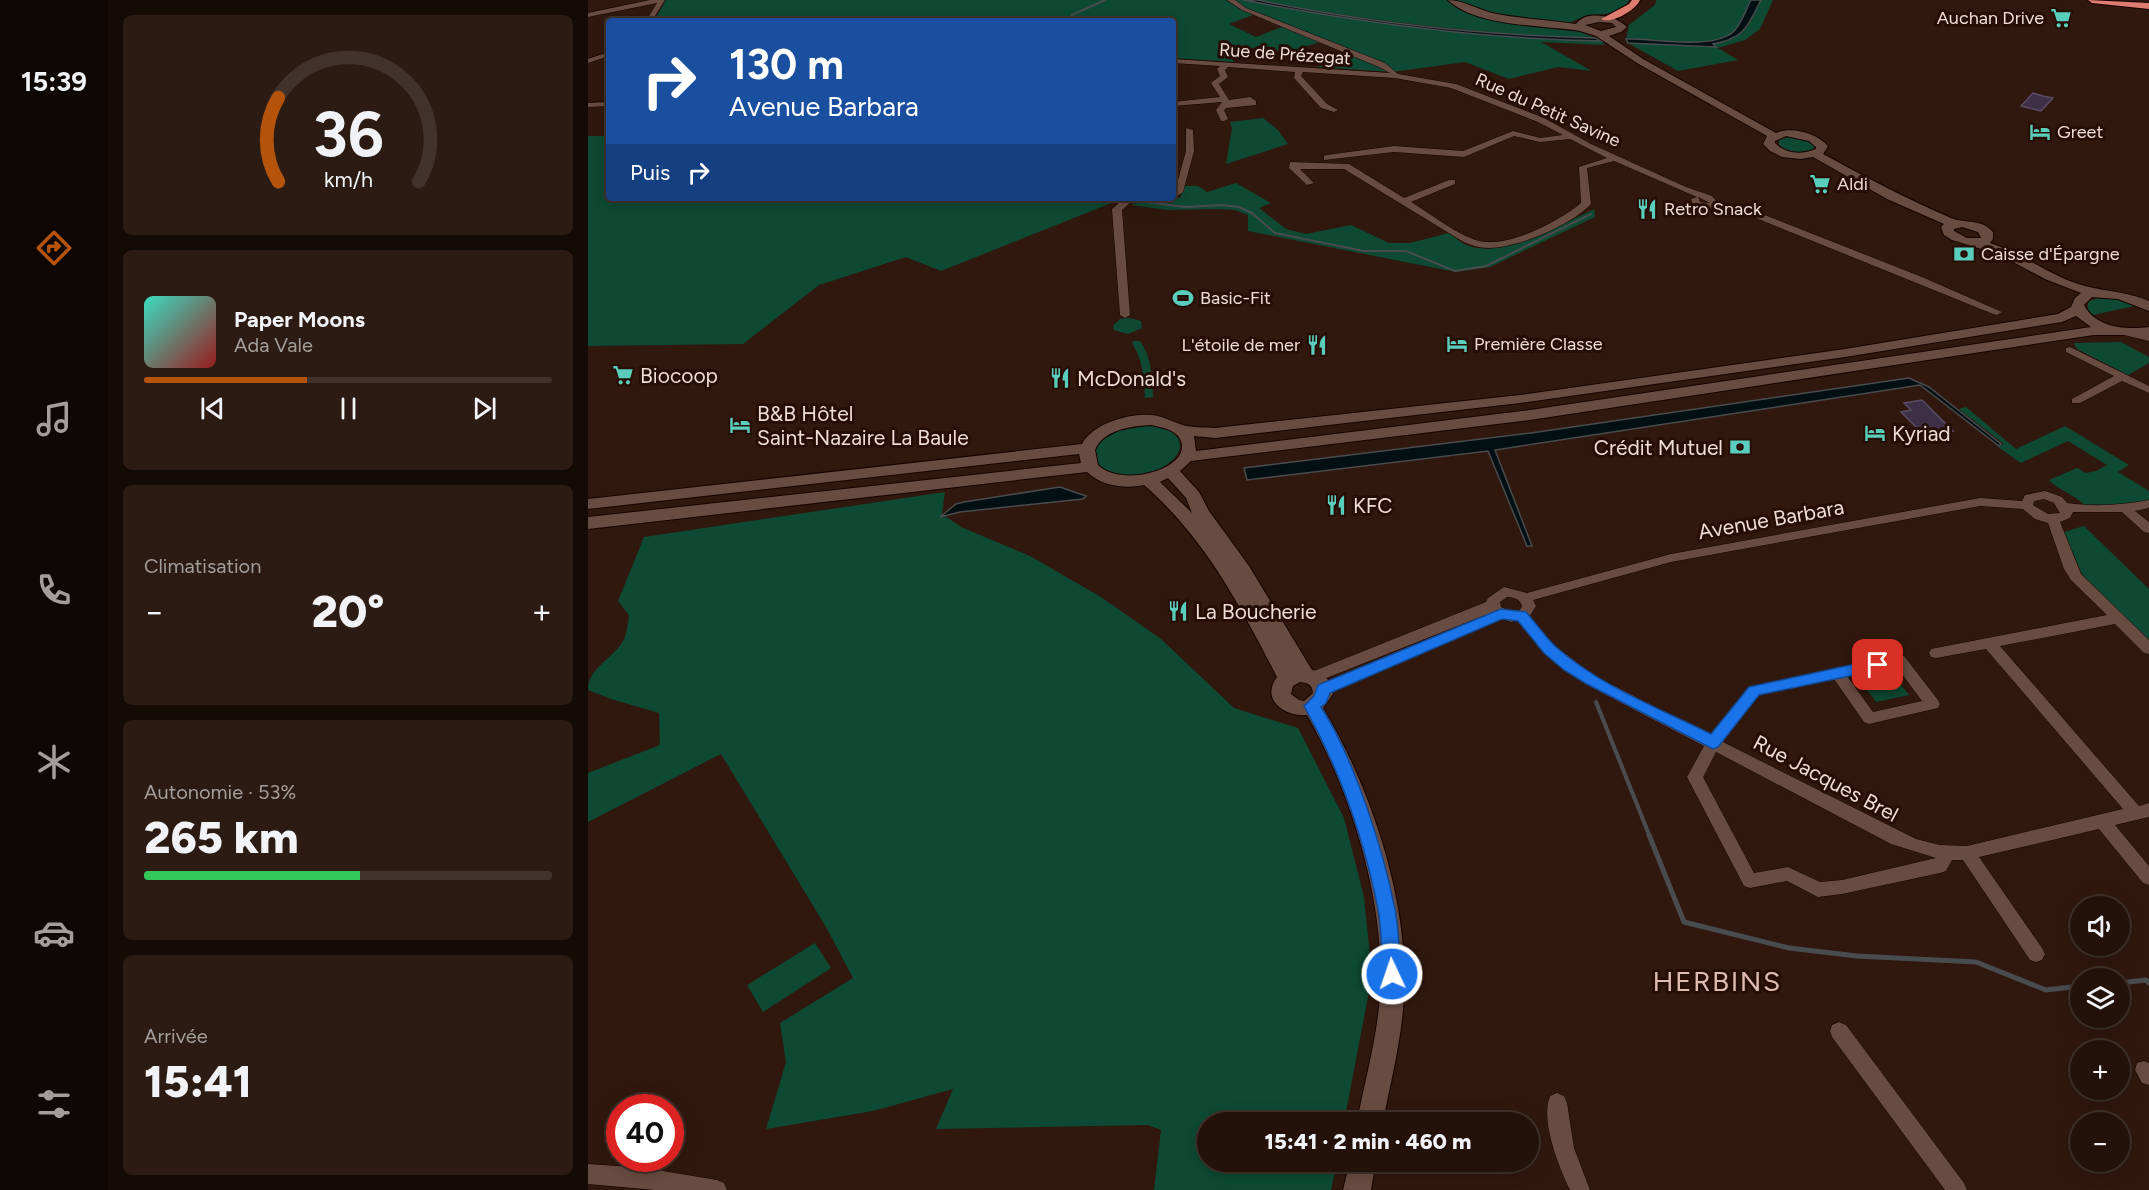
<!DOCTYPE html>
<html lang="fr">
<head>
<meta charset="utf-8">
<style>
  :root { --surface:#24120a; --page:#2c1b13; --text:#f1f3f6; --muted:#a39e9c; --line:#41322b; --accent:#b45309 }
  body { margin:0; font-family:Figtree,sans-serif; background:var(--page); color:var(--text); height:100vh; display:flex; flex-direction:column; font-size:22px; white-space:nowrap }
  * { box-sizing:border-box; margin:0 }
  p { font-size:20px; color:var(--muted) }
  .icon { flex:none; width:33px; height:33px; fill:none; stroke:currentColor; stroke-width:2; stroke-linecap:round; stroke-linejoin:round }
  .map { position:relative; flex:1; overflow:hidden }
  .sheet { display:flex; flex-direction:column; gap:15px; padding:15px; background:#140a06; width:480px }
  .sheet>* { flex:none }
  .hud { position:absolute; left:18px; top:18px; width:570px; height:183px; border-radius:6px; box-shadow:0 3px 15px #0003,0 0 0 2px var(--line); background:#1a4fa0; color:#fff; overflow:hidden }
  .tools { position:absolute; left:1482px; top:896px; display:grid; gap:12px }
  .tools a { display:grid; place-items:center; width:60px; height:60px; border-radius:50%; background:var(--surface); box-shadow:0 3px 15px #0003,0 0 0 2px var(--line); font-size:30px }
  .speed { position:absolute; left:18px; top:1094px; display:flex; gap:12px; font-size:30px; font-weight:700; text-align:center }
  .speed>* { display:grid; place-content:center; width:78px; height:78px; border-radius:50%; background:var(--surface); box-shadow:0 3px 15px #0003,0 0 0 2px var(--line); line-height:1 }
  .speed .limit { border:9px solid #d22; background:#fff; color:#111 }
  .pin { position:absolute; display:grid; place-items:center; width:51px; height:51px; color:#fff; margin:-26px; border-radius:12px; box-shadow:0 3px 9px #0006 }
  .me { position:absolute; width:66px; margin:-33px; rotate:357deg; stroke-linejoin:round; filter:drop-shadow(0 0 4px #0008) }
  .turn { display:flex; align-items:center; gap:21px; height:126px; padding:0 24px; font-size:27px }
  .turn .icon { width:78px; height:78px; stroke-width:2.5 }
  .turn b { display:block; font-size:42px; line-height:51px }
  .then { display:flex; align-items:center; height:57px; padding:0 24px; background:#0003; gap:12px; font-size:22px }
  .big { font-size:45px; font-weight:800; line-height:1.1 }
  .sheet .widget { flex:1; display:flex; flex-direction:column; justify-content:center; gap:9px; min-width:0; padding:0 21px; border-radius:9px; background:var(--page) }
  .sheet .dial { align-items:center; gap:0 }
  .dial svg { height:156px; overflow:visible; fill:none; stroke:var(--line); stroke-width:7; stroke-linecap:round; text-anchor:middle }
  .dial text { fill:var(--text); stroke:none }
  .song { display:flex; align-items:center; gap:18px }
  .cover { width:72px; height:72px; border-radius:9px; background:linear-gradient(135deg,hsl(170 70% 55%),hsl(0 70% 35%)) }
  .played { height:6px; border-radius:3px; background:linear-gradient(90deg,var(--accent) 40%,var(--line) 40%) }
  .keys { display:flex; justify-content:space-around; direction:ltr }
  .heat { display:flex; justify-content:space-between; align-items:center; font-size:33px; direction:ltr }
  .charge { height:9px; border-radius:4px; background:linear-gradient(90deg,#34c759 53%,var(--line) 0) }
  .trip { position:absolute; left:609px; top:1112px; width:342px; height:60px; border-radius:30px; background:var(--surface); box-shadow:0 3px 15px #0003,0 0 0 2px var(--line); font-weight:800; line-height:60px; text-align:center }
  main { display:flex; flex:1; min-height:0 }
  .menu { display:flex; flex-direction:column; width:108px; justify-content:space-around; align-items:center; background:#0e0704; color:var(--muted) }
  .menu .icon { width:42px; height:42px }
  .menu .on { color:var(--accent) }
  .menu b { font-size:27px; color:var(--text) }
  .map>svg:first-child { display:block }
</style>
</head>
<body>
<main>
<nav class="menu">
<b>15:39</b>
<svg class="icon on" aria-label="directions" viewBox="0 0 24 24"><path d="M12 3l9 9-9 9-9-9zM9 14v-3h6M13 9l2 2-2 2"/></svg>
<svg class="icon" aria-label="music" viewBox="0 0 24 24"><path d="M9 18V5l10-2v13"/><circle cx="6" cy="18" r="3"/><circle cx="16" cy="16" r="3"/></svg>
<svg class="icon" aria-label="phone" viewBox="0 0 24 24"><path d="M5 4h4l2 5-3 2q2 4 5 5l2-3 5 2v4C11 20 4 13 5 4z"/></svg>
<svg class="icon" aria-label="climate" viewBox="0 0 24 24"><path d="M12 3v18M4 7l16 10M4 17L20 7"/></svg>
<svg class="icon" aria-label="car" viewBox="0 0 24 24"><path d="M5 17H2v-5l4-1 3-4h7l3 4 3 1v5h-3M9 17h6M6 11h13"/><circle cx="7" cy="17" r="2"/><circle cx="17" cy="17" r="2"/></svg>
<svg class="icon" aria-label="filters" viewBox="0 0 24 24"><path d="M4 7h16M4 17h16"/><circle cx="9" cy="7" r="2"/><circle cx="15" cy="17" r="2"/></svg>
</nav>
<section class="sheet">
<div class="widget dial"><svg viewBox="0 0 100 80">
<path d="M14 69A42 42 0 1 1 86 69"/>
<path d="M14 69A42 42 0 0 1 14 26" stroke="#b45309"/>
<text x="50" y="56" font-size="32" font-weight="700">36</text>
<text x="50" y="72" font-size="11">km/h</text>
</svg></div>
<div class="widget">
<div class="song"><i class="cover"></i><div><b>Paper Moons</b><p>Ada Vale</p></div></div>
<div class="played"></div>
<div class="keys"><svg class="icon" aria-label="previous" viewBox="0 0 24 24"><path d="M18 5L8 12l10 7zM5 5v14"/></svg><svg class="icon" aria-label="pause" viewBox="0 0 24 24"><path d="M8 5v14M16 5v14"/></svg><svg class="icon" aria-label="next" viewBox="0 0 24 24"><path d="M6 5l10 7-10 7zM19 5v14"/></svg></div>
</div>
<div class="widget"><p>Climatisation</p>
<div class="heat"><a>−</a><b class="big">20°</b><a>+</a></div>
</div>
<div class="widget"><p>Autonomie · 53%</p><b class="big">265 km</b><div class="charge"></div></div>
<div class="widget"><p>Arrivée</p><b class="big">15:41</b></div>
</section>
<div class="map">
<svg width="1561" height="1190" viewBox="0 0 1561 1190">
  <rect width="100%" height="100%" fill="#30180e"/>
  <g fill="#0d4933" fill-rule="evenodd">
    <path d="M78,0H656C775,24 894,37 1015,41L1016,45L953,42L1004,71L970,67L921,79L877,62L804,72L729,67L770,53L739,40L693,54L686,47L639,49L646,62L585,58V21H66ZM670,13L699,25L668,37L641,24Z"/>
    <path d="M670,0H1041C1031,20 998,11 982,23L985,28L1007,38C894,34 781,22 670,0Z"/>
    <path d="M1068,0H1163C1158,9 1153,26 1145,33C1124,49 1064,40 1038,39L1041,25L1067,5Z"/>
    <path d="M1173,0H1185L1172,29L1157,40L1130,48L1150,60L1090,71L1040,43L1118,45L1126,47V44C1160,34 1158,31 1173,0Z"/>
    <path d="M675,118L690,130L700,144L638,164L644,128L642,122Z"/>
    <path d="M0,136H21V198H536L353,271L318,257L231,285L155,344L0,346Z"/>
    <path d="M1204,136L1220,140L1227,147C1216,155 1201,152 1191,145V140Z"/>
    <path d="M648,183L683,203L671,208L698,229L718,234L763,225L801,243H822L861,233C867,238 874,244 881,246C914,258 975,224 1006,209L1007,217L902,267L868,272L660,231V215L647,210L627,209L580,210L543,205L557,200L592,198L596,186H610L619,192Z"/>
    <path d="M1514,296L1532,298L1551,305L1505,315L1500,309V302Z"/>
    <path d="M541,318L553,321L554,328L540,334L526,330L525,326L532,319Z"/>
    <path d="M546,341H552C564,358 564,377 565,397L557,398C556,378 555,360 544,343Z"/>
    <path d="M1533,342L1561,357V363L1540,375L1489,349L1486,343Z"/>
    <path d="M1378,407L1428,449L1477,426L1541,465L1530,472L1561,491V500L1537,505H1497C1487,495 1467,488 1461,480L1489,468L1498,473L1508,471L1519,465L1480,441L1433,463L1410,447L1416,444L1371,409Z"/>
    <path d="M558,424C631,435 571,489 524,473C496,463 507,436 530,428C539,425 549,425 558,424Z"/>
    <path d="M357,492L354,514L373,527L442,556L513,597L573,639L646,708L710,728L756,818L776,897L784,976L756,1122H620V1161H749L743,1190H566L573,1130L560,1125L348,1129L365,1089L285,1111L178,1129L198,1062L192,1023L265,978L238,927L133,754L0,822V773L72,745L71,713L23,699L0,690C0,667 28,657 36,639C39,633 40,622 41,615L30,601L56,537Z"/>
    <path d="M1496,526L1561,589V642L1494,574L1476,532Z"/>
    <path d="M1305,675L1321,695L1288,702L1273,681Z"/>
    <path d="M227,943L243,968L175,1012L159,985Z"/>
  </g>
  <g fill="#020f13" stroke="#494c4e" stroke-width="1.5">
    <path d="M656,0H670C780,23 895,35 1007,38L1015,41C894,39 774,23 656,0Z"/>
    <path d="M1163,0H1173C1159,27 1157,38 1125,44L1128,47L1040,43L1038,39C1066,38 1121,50 1144,33C1153,26 1158,9 1163,0Z"/>
    <path d="M1321,378L1341,387L1413,444L1411,446L1332,385L907,450L944,546H939L900,451L659,480L656,468L943,433Z"/>
    <path d="M472,487L498,496L495,499L372,512L352,517L368,504L376,502Z"/>
  </g>
  <g fill="none" stroke-linecap="round" stroke-linejoin="round">
    <g stroke="#494c4e" stroke-width="2">
      <path d="M484,21V15L517,0"/>
      <path d="M557,202L598,207L634,205L651,207L664,213L687,233L776,251H818L867,271L898,266L1003,214"/>
    </g>
    <path stroke="#494c4e" stroke-width="4" d="M1008,702L1062,837"/>
    <g stroke="#494c4e" stroke-width="5">
      <path d="M1061,835L1096,922L1201,948L1269,956L1388,962L1458,990L1492,986"/>
      <path d="M1532,983L1558,980L1561,983"/>
    </g>
  </g>
  <g fill="#3d2f46" stroke="#5a4c64" stroke-width="1.5">
    <path d="M1445,93L1455,96L1465,98L1453,111L1433,106Z"/>
    <path d="M1334,400L1365,431L1355,433L1358,436L1340,439L1313,412L1323,410L1316,403Z"/>
  </g>
  <g fill="none" stroke-linecap="round" stroke-linejoin="round">
    <g stroke="#170300" stroke-width="1">
      <g id="street">
        <path d="M62,0H77L64,21H58L69,3L0,17V13Z"/>
        <path d="M639,0H647L658,8L797,63L810,74L868,84L956,118L1003,144L1098,187L1124,196L1131,204L1174,214L1334,277L1414,312L1409,315L1405,314L1168,218L1127,208L1105,206L1103,199L1109,197L1026,161L999,168L1003,204C983,225 930,248 901,248C891,248 882,245 874,241L756,169H712L726,183L719,185L701,168L702,162L761,164L816,198L861,180H867V184L823,202C843,214 869,235 891,241C920,248 972,221 993,203L991,167L1019,158L982,139L952,142L926,136L876,157L806,152L736,160V156L739,155L806,146L875,151L925,131L952,138L975,135L950,122L863,88L807,78L715,72L713,76L739,104L750,110L746,112L733,108L706,78L707,72L640,67L637,70L640,77L631,84L641,100L662,97L668,101V105L638,108L636,110L640,119L636,121H633L628,110L634,102L585,106V102L632,97L623,83L632,76L629,69L632,66L585,63V59L802,73L791,67L654,10ZM1110,197L1122,203L1112,202Z"/>
        <path d="M21,52V56L0,63V59Z"/>
        <path d="M21,102V106L0,107V103Z"/>
        <path d="M598,128L605,130L606,151L595,192L585,199L582,198H585L598,151Z"/>
        <path d="M537,198H552L544,201L534,210L542,315L537,318L532,315L524,209Z"/>
        <path d="M1540,330L1561,335V341L1536,335V331Z"/>
        <path d="M1482,347L1561,386V393L1534,381L1492,403H1484V399L1526,376L1478,352V348Z"/>
        <path d="M1457,491L1474,497L1479,503C1507,507 1534,505 1561,500V508L1547,511L1561,522V533L1556,532L1534,512H1485L1482,518L1472,522L1493,574L1561,640V654L1556,653L1527,624L1412,646L1551,806L1561,803V817L1527,825L1561,866V885L1555,883L1511,829L1391,857L1454,948L1457,954L1454,960L1448,962L1442,960L1375,860H1364L1358,871L1352,873L1254,894L1230,897L1199,881L1162,888L1156,886L1099,777L1116,746L997,684L956,653L929,620L923,622L915,619L736,694L731,693L729,689L731,685L902,613L731,681H721L719,677L721,673L898,602L900,598L916,587L939,593L1083,554L1392,498L1434,501L1437,495ZM1456,499L1466,503L1472,513L1460,514L1445,505L1446,501ZM1392,506L1435,509L1447,519L1460,523L1476,569L1483,580L1519,615L1348,648L1343,649L1341,653L1343,657L1348,658L1398,649L1535,809L1379,846L1352,845L1328,839L1135,742L1171,695L1246,679L1276,722L1281,724L1350,708L1352,704L1350,700L1316,656L1311,655L1161,687L1122,735L1007,676L966,645L942,616L948,606L945,600L1083,562ZM919,597C926,597 932,599 934,606L932,610L924,612L913,607L912,602ZM1308,666L1334,701L1285,712L1259,676ZM1128,752L1303,844L1348,858L1254,880L1232,882L1200,867L1166,873L1115,777Z"/>
        <path d="M1251,1022L1258,1025L1376,1183L1379,1190H1357L1244,1037L1242,1031L1244,1025Z"/>
        <path d="M1556,1061L1561,1063V1085L1554,1083L1547,1070L1549,1063Z"/>
        <path d="M969,1093L976,1096L979,1103L986,1148L1002,1190H982C971,1167 952,1121 962,1096Z"/>
        <path d="M0,1164L57,1168L129,1180L136,1183L139,1190H68L0,1184Z"/>
      </g>
    </g>
    <g stroke="#170300" stroke-width="2">
      <g id="secondary">
        <path d="M860,0C876,0 892,11 909,14C935,19 962,20 988,24C998,9 1029,16 1039,27L1033,32L1021,36L1055,59L1188,133C1204,126 1228,133 1240,146L1235,154C1277,177 1319,199 1363,218C1377,224 1393,218 1405,232V239L1402,243C1437,254 1470,282 1506,288C1525,292 1543,293 1561,301V311L1530,299L1504,297L1496,305C1508,328 1538,330 1561,327V335H1506L942,420L603,461L592,471L611,492L621,511L661,566L724,670C737,672 743,681 745,694L735,708C783,788 821,901 816,996C814,1038 803,1080 795,1122H769C777,1080 789,1038 792,996C798,905 764,793 719,715C697,717 672,700 689,677C653,607 617,538 556,485C537,489 513,486 499,472L0,529V517L493,463L491,454L0,509V499L494,444C505,423 542,413 564,415C574,416 585,422 595,425C604,428 617,427 627,428L932,395L1257,349L1470,314L1483,307L1487,298L1493,293L1457,279L1410,254L1364,240L1356,235L1353,227L1356,224L1299,199L1225,157L1213,159L1194,157L1182,151L1175,144L1179,136L1049,63L1008,36L992,31C955,25 888,27 860,0ZM1011,22L1024,23L1028,27L1013,31L997,25ZM1198,136L1221,141L1228,147V149C1213,155 1198,154 1187,143V141ZM1374,227L1390,232L1393,238H1379L1366,231V229ZM1488,316L1503,327L942,410L608,451L606,436L627,438L932,403L1257,357L1474,322ZM563,425C572,427 587,429 592,439C607,468 534,489 510,465L507,450C515,430 543,426 563,425ZM580,478L598,498L604,513L572,482ZM712,682C720,683 724,684 725,693L716,701L711,700L703,694L705,686Z"/>
        <path d="M762,1161H788L783,1190H755Z"/>
      </g>
    </g>
    <g stroke="#170300" stroke-width="2">
      <g id="highway">
        <path d="M1044,0H1052C1048,10 1023,25 1013,19L1041,4Z"/>
        <path d="M1500,0L1561,3V9L1504,3Z"/>
      </g>
    </g>
    <use href="#street" fill="#694c41" fill-rule="evenodd"/>
    <use href="#secondary" fill="#694c41" fill-rule="evenodd"/>
    <use href="#highway" fill="#de7c70" fill-rule="evenodd"/>
  </g>
  <path fill="#1a73e8" stroke="#114b97" stroke-width="1.5" d="M913,609L938,612C948,623 957,637 968,647C1012,686 1071,708 1123,734L1161,687L1290,659L1298,665L1290,670L1171,695L1130,747L1125,749L997,683L976,670L956,653L930,621L914,619L742,693L738,703L733,707C766,758 795,849 807,909C811,930 811,953 813,974L810,980L804,982L797,980L795,974C793,953 794,930 790,909C776,839 751,768 716,706L726,696L730,685Z"/>
  <defs>
    <g id="supermarket-bare" transform="scale(1.62)"><path d="M-6-5.5h2.5l.6 2H6L4.5 2H-2.5L-4.4-4H-6ZM-1.5 3.2a1.3 1.3 0 1 0 .1 0ZM3 3.2a1.3 1.3 0 1 0 .1 0Z" fill="#5acebd" stroke="#260e06" stroke-width="2.5" paint-order="stroke"/></g>
    <g id="hotel-bare" transform="scale(1.62)"><path d="M-6-4.5h1.5V1H6V5H4.5V3h-9V5H-6ZM-4 0a1.8 1.8 0 1 1 3.6 0ZM.5 0V-2.5h3Q6-2.5 6 0Z" fill="#5acebd" stroke="#260e06" stroke-width="2.5" paint-order="stroke"/></g>
    <g id="restaurant-bare" transform="scale(1.62)"><path d="M-5-6h1v4h1v-4h1v4h1v-4h1v5L-1.5 .5V6h-2V.5L-5-1ZM5-6V6H3V1.5H1.5Q1.5-4 5-6Z" fill="#5acebd" stroke="#260e06" stroke-width="2.5" paint-order="stroke"/></g>
    <g id="bank-bare" transform="scale(1.62)"><path d="M-6-4H6V4H-6ZM0-2.3a2.3 2.3 0 1 0 0 4.6a2.3 2.3 0 1 0 0-4.6Z" fill="#5acebd" stroke="#260e06" stroke-width="2.5" paint-order="stroke"/></g>
    <g id="stadium-bare" transform="scale(1.62)"><path d="M0-5a6.5 5 0 1 0 0 10a6.5 5 0 1 0 0-10ZM-3.5-1.8h7v3.6h-7Z" fill="#5acebd" stroke="#260e06" stroke-width="2.5" paint-order="stroke"/></g>
  </defs>
  <g fill-rule="evenodd">
    <use href="#supermarket-bare" x="1473" y="18"/>
    <use href="#hotel-bare" x="1452" y="132"/>
    <use href="#supermarket-bare" x="1232" y="184"/>
    <use href="#restaurant-bare" x="1059" y="209"/>
    <use href="#bank-bare" x="1376" y="254"/>
    <use href="#stadium-bare" x="595" y="298"/>
    <use href="#hotel-bare" x="869" y="344"/>
    <use href="#restaurant-bare" x="729" y="345"/>
    <use href="#supermarket-bare" x="35" y="375"/>
    <use href="#restaurant-bare" x="472" y="378"/>
    <use href="#hotel-bare" x="152" y="425"/>
    <use href="#hotel-bare" x="1287" y="433"/>
    <use href="#bank-bare" x="1152" y="447"/>
    <use href="#restaurant-bare" x="748" y="505"/>
    <use href="#restaurant-bare" x="590" y="611"/>
  </g>
  <g text-anchor="middle" dominant-baseline="central" stroke-width="6" stroke-linejoin="round" paint-order="stroke">
    <g font-size="18" fill="#eedcd6" stroke="#260e06" text-anchor="start">
      <text x="1456" y="18" text-anchor="end">Auchan Drive</text>
      <text x="1469" y="132">Greet</text>
      <text x="1249" y="184">Aldi</text>
      <text x="1076" y="209">Retro Snack</text>
      <text x="1393" y="254">Caisse d'Épargne</text>
      <text x="612" y="298">Basic-Fit</text>
      <text x="886" y="344">Première Classe</text>
      <text x="712" y="345" text-anchor="end">L'étoile de mer</text>
    </g>
    <g font-size="18" fill="#eedcd6" stroke="#260e06">
      <text transform="translate(697 54) rotate(4)">Rue de Prézegat</text>
      <text transform="translate(960 110) rotate(24)">Rue du Petit Savine</text>
    </g>
    <g font-size="21" fill="#eedcd6" stroke="#260e06" text-anchor="start">
      <text x="52" y="375">Biocoop</text>
      <text x="489" y="378">McDonald's</text>
      <text x="169" y="413">B&amp;B Hôtel<tspan x="169" dy="24">Saint-Nazaire La Baule</tspan></text>
      <text x="1304" y="433">Kyriad</text>
      <text x="1135" y="447" text-anchor="end">Crédit Mutuel</text>
      <text x="765" y="505">KFC</text>
      <text x="607" y="611">La Boucherie</text>
    </g>
    <g font-size="21" fill="#eedcd6" stroke="#260e06">
      <text transform="translate(1183 519) rotate(-10)">Avenue Barbara</text>
      <text transform="translate(1238 778) rotate(28)">Rue Jacques Brel</text>
    </g>
    <g font-size="28" letter-spacing="1.5" fill="#debcaf" stroke="#260e06">
      <text x="1129" y="981">HERBINS</text>
    </g>
  </g>
</svg>
<div class="tools">
<a><svg class="icon" aria-label="sound" viewBox="0 0 24 24"><path d="M4 9h4l5-4v14l-5-4H4zM17 9q2 3 0 6"/></svg></a>
<a><svg class="icon" aria-label="layers" viewBox="0 0 24 24"><path d="M12 4l9 5-9 5-9-5zM3 14l9 5 9-5"/></svg></a>
<a>+</a>
<a>−</a>
</div>
<div class="speed"><div class="limit">40</div></div>
<div class="pin" style="left:1290px;top:665px;background:#d93025"><svg class="icon" aria-label="arrive" viewBox="0 0 24 24"><path d="M6 21V4h12l-3 4 3 4H6"/></svg></div>
<svg class="me" style="left:804px;top:974px" viewBox="-20 -20 40 40"><circle r="17" fill="#1a73e8" stroke="#fff" stroke-width="3"/><path d="M0-11L8 9 0 5-8 9z" fill="#fff"/></svg>
<div class="trip">15:41 · 2 min · 460 m</div>
<div class="hud">
<div class="turn"><svg class="icon" aria-label="right" viewBox="0 0 24 24"><path d="M7 20v-9h11M14 6l5 5-5 5"/></svg><div><b>130 m</b>Avenue Barbara</div></div>
<div class="then">Puis<svg class="icon" aria-label="right" viewBox="0 0 24 24"><path d="M7 20v-9h11M14 6l5 5-5 5"/></svg></div>
</div>
</div>
</main>
</body>
</html>
